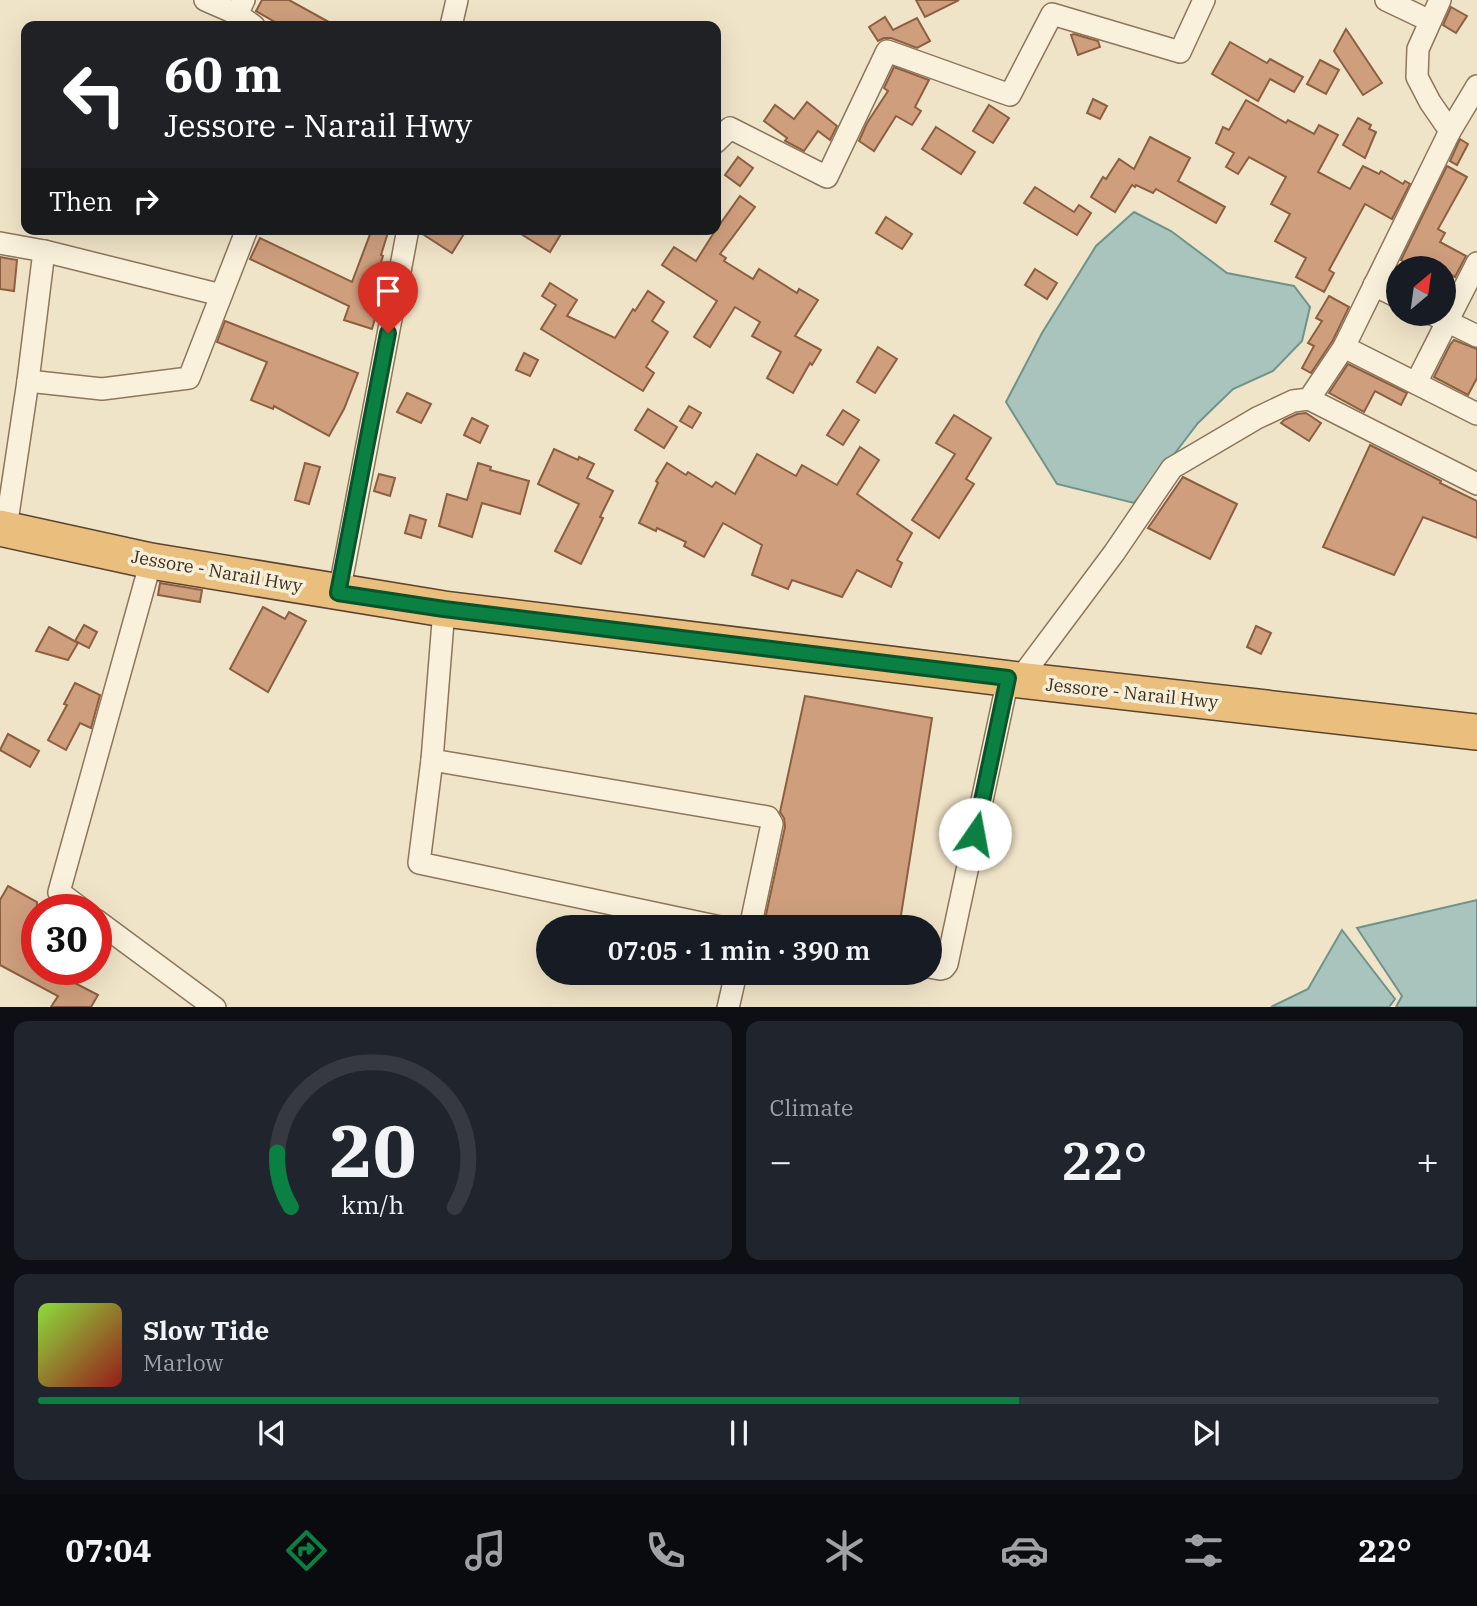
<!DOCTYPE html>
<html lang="en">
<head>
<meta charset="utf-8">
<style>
  :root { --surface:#171b24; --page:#20242c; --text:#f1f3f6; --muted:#9ea1a6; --line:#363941; --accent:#0b8043 }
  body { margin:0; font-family:"IBM Plex Serif",serif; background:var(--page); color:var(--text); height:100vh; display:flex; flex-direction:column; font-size:26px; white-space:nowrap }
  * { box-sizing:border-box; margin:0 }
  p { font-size:23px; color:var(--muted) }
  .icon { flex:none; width:38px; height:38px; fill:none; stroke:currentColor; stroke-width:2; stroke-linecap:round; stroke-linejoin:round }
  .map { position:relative; height:1007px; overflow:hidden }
  .panel { display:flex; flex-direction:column; gap:14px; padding:14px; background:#0d0f14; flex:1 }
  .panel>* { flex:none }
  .top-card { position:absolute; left:21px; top:21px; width:700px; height:214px; border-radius:14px; box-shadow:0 7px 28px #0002; background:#202124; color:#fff; overflow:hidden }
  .needle { width:46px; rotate:29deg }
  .buttons { position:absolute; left:1386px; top:256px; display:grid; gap:14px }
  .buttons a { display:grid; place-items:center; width:70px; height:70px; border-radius:50%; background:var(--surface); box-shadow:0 7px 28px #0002; font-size:35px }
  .speed { position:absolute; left:21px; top:894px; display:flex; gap:14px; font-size:35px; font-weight:700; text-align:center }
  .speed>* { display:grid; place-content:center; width:91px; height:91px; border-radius:50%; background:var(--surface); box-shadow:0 7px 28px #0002; line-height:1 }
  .speed .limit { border:10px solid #d22; background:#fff; color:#111 }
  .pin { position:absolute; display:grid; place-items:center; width:60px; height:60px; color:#fff; margin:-72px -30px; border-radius:50% 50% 50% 0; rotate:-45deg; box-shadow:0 0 7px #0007 }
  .pin .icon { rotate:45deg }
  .me { position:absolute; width:77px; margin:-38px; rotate:12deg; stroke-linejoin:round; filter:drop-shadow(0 0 5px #0008) }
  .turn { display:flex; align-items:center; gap:24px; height:147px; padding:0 28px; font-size:32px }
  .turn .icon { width:91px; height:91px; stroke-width:2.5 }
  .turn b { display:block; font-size:49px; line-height:60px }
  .then { display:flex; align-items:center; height:66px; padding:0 28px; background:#0003; gap:14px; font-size:26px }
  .big { font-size:52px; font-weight:600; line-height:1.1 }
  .panel .tile { flex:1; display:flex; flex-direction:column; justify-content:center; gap:10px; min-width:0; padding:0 24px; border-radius:14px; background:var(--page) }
  .panel .dial { align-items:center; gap:0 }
  .dial svg { height:182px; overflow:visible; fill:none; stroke:var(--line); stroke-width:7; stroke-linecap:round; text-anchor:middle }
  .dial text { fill:var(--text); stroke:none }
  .song { display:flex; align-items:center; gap:21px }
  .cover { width:84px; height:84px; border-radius:10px; background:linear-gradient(135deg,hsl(90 70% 55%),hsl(0 70% 35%)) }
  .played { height:7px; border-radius:4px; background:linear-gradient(90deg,var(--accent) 70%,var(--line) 70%) }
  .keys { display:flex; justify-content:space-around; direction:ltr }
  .heat { display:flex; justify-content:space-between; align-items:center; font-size:38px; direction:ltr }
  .panel .tiles { flex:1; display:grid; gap:14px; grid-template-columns:1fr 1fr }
  .tile:last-child { grid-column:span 2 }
  .trip { position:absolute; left:536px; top:915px; width:406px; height:70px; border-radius:35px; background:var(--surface); box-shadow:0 7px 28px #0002; font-weight:600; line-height:70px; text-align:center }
  .tabs { display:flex; height:112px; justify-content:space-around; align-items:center; background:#090b0e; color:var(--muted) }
  .tabs .icon { width:49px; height:49px }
  .tabs .active { color:var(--accent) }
  .tabs b { font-size:32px; color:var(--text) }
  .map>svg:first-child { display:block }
</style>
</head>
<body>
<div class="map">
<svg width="1477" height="1008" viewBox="0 0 1477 1008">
  <rect width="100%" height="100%" fill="#f0e4c8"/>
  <g fill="#a9c4bc" stroke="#6f938a" stroke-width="2">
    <path d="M1134,212L1171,231L1227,273L1294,286L1310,307L1302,341L1273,371L1233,389L1198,423L1169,461L1134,503L1057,484L1006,402L1042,333L1096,246Z"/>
    <path d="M1477,900V1007H1396L1402,996L1357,928Z"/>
    <path d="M1342,930L1395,999L1389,1007H1271L1308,989Z"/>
  </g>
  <g fill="#cf9f7d" stroke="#8d5f41" stroke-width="2">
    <path d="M262,0H289L336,26H282L256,11Z"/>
    <path d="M916,0H959L925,17Z"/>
    <path d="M1451,7L1467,16L1456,33L1443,25Z"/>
    <path d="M885,17L893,30L917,18L930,41L917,48L891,38H884L878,41L869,27Z"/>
    <path d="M1346,29L1382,83L1363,95L1334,51Z"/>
    <path d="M1074,34L1098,41L1100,47L1078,55L1071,35Z"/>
    <path d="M1230,42L1267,63L1270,59L1303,77L1294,92L1270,79L1258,101L1212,74Z"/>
    <path d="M1320,60L1339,70L1326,94L1307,84Z"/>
    <path d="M894,67L929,80L915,107L921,111L912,125L896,116L874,151L859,141L867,123L888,91L884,88Z"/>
    <path d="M1093,99L1107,106L1100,119L1087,113Z"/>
    <path d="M1246,100L1286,123L1288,120L1314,134L1319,125L1338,135L1318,172L1350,189L1363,166L1379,174L1381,171L1403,184L1405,181L1410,184L1392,219L1365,204L1329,270L1334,273L1324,292L1296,277L1306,258L1275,241L1290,214L1271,204L1286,177L1249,157L1238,174L1226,167L1234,153L1216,143L1223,127L1229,130Z"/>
    <path d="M807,102L837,126L830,140L818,131L804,151L785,141L787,138L764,121L775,105L794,119Z"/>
    <path d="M989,105L1009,118L993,143L973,131Z"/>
    <path d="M1358,118L1371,125L1369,129L1376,132L1365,158L1343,145Z"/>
    <path d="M936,127L975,152L961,174L922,149Z"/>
    <path d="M1150,137L1190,158L1178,181L1225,207L1216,223L1156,189L1153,193L1136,185L1135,187L1132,185L1115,212L1091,197L1103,177L1106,179L1119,159L1134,169Z"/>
    <path d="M1460,139L1468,144L1457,165L1450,161Z"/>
    <path d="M738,157L753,168L740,186L725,175Z"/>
    <path d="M1447,166L1467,177L1438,229L1445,233L1440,242L1466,256L1455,277L1444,270V268H1440L1428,261L1424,268H1415L1401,260Z"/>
    <path d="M1035,187L1074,212L1079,205L1091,213L1077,235L1024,203Z"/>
    <path d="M740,196L755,207L720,254L726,258L724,261L753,279L759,269L797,293L799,289L818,300L795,336L821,350L812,365L810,363L793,393L767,378L781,352L752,336L760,322L735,307L710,347L694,337L717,301L662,265L674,247L696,261L713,234Z"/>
    <path d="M886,217L912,234L902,249L876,233Z"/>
    <path d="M372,229H389L381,255L383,256L372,290L382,294L372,329L344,320L349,306L250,259L260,238L352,282Z"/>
    <path d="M421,229H467L452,253L421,233Z"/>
    <path d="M513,229H564L550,252Z"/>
    <path d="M0,257L17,260L14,291L0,289Z"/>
    <path d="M1035,269L1057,283L1047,299L1025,285Z"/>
    <path d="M550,283L577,300L567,316L615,338L633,309L635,311L648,291L664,302L652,321L668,332L646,367L654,373L643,391L541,329L556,305L542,296Z"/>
    <path d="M1329,296L1349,307L1333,340L1311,373L1302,368L1314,346L1308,343L1322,321L1316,318Z"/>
    <path d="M225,321L358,373L344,409L329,436L274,406L273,409L251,400L267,362L217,342Z"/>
    <path d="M1454,340L1477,349V378L1468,395L1434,377L1450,345Z"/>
    <path d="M878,347L897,359L875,393L857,382Z"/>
    <path d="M524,353L538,360L530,376L516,370Z"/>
    <path d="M1348,364L1407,393L1401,405L1375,391L1364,412L1329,393Z"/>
    <path d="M407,393L431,404L421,423L397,412Z"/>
    <path d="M689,406L701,413L692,428L680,421Z"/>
    <path d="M648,409L677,427L664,448L635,430Z"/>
    <path d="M843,410L859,420L843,445L827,435Z"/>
    <path d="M1306,413L1321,423L1309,441L1281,423L1284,420L1297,414Z"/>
    <path d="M954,415L991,438L966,479L974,484L939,538L912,520L955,454L936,443Z"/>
    <path d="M472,418L488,426L480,443L464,435Z"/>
    <path d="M1370,445L1441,481L1440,483L1477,501V538L1423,517L1394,575L1323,547Z"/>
    <path d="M860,447L879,460L857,494L912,533L897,560L902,563L891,587L857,570L842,597L792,580L788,589L752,575L762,545L723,523L704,557L684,546L686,542L657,528L656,531L639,523L658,483L656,481L667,463L686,475L688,472L712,487L716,482L735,494L757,454L796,476L802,465L837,485Z"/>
    <path d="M554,449L578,460L579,457L594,464L587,478L613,491L600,517L603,518L581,564L555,551L579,504L538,484Z"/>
    <path d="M305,463L320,467L309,504L295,500Z"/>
    <path d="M478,463L491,467L490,470L529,481L520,514L482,503L472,537L439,526L447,494L467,500Z"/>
    <path d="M379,474L395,478L390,496L374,491Z"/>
    <path d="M1183,477L1237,504L1210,559L1148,528Z"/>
    <path d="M410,515L426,520L421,538L405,533Z"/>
    <path d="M160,583L202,590L200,602L158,595Z"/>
    <path d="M263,607L285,619L289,612L306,621L268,692L230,669Z"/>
    <path d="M84,625L97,632L89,648L75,641Z"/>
    <path d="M1256,626L1271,633L1261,654L1247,647Z"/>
    <path d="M49,627L78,643L68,660L36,651Z"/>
    <path d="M75,683L100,695L91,728L80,723L66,750L48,740L67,705L64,704Z"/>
    <path d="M805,696L932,718L899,928H781L764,924L785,827L784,818L780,812Z"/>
    <path d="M8,734L39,751L30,767L0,750Z"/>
    <path d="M8,886L37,902V927L28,943L37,950V970H50L98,995L91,1007H51L58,996L0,965V900Z"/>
  </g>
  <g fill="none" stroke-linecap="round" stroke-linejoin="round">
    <g stroke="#8d765c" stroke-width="24">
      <g id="minor">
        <path d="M205,0L237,14"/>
        <path d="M244,0L237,14L254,26"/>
        <path d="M1386,0L1428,20"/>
        <path d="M451,26L457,0"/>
        <path d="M1450,131L1477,86"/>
        <path d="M716,142L730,128L827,177L887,51L1010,95L1052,14L1180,52L1204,0"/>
        <path d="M0,243L44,251L28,381L6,528"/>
        <path d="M44,251L221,295"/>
        <path d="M1374,285L1398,297"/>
        <path d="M1430,313L1477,336"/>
        <path d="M1344,347L1477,414"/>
        <path d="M28,381L102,389L189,378L247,229"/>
        <path d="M1416,383L1477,263"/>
        <path d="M1309,399L1477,484"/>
        <path d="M339,593L408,229"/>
        <path d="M444,609L432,760L768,817L772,824L750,928"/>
        <path d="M1019,680L1114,553L1172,468L1257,418L1293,401L1309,399L1344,347L1450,131L1430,102L1417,77L1418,49L1440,0"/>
        <path d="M432,760L419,863L725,928"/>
        <path d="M83,910L59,892L151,561"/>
        <path d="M96,920L215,1008"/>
        <path d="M929,967L940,969L944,968L947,964L1008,679"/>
        <path d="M728,1008L736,973"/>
      </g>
    </g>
    <g stroke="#5b4430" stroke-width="38">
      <path id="trunk" d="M0,528L151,561L444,609L1019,680L1477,732"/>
    </g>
    <use href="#minor" stroke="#faf1dc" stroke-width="21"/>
    <use href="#trunk" stroke="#eabe7c" stroke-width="35"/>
  </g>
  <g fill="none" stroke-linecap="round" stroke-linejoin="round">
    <g stroke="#07532c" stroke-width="18">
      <path id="route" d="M388,333L338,593L444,609L1008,678L975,834"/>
    </g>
    <use href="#route" stroke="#0b8043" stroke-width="12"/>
  </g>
  <g text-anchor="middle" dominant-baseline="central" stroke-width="7" stroke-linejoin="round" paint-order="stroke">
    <g font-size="18" fill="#3d2e20" stroke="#f7eed8">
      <text transform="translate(217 571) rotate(10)">Jessore - Narail Hwy</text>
      <text transform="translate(1132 693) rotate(6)">Jessore - Narail Hwy</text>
    </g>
  </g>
</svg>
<div class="buttons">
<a><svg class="needle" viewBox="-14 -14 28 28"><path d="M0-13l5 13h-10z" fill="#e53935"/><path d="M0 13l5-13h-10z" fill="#9ea1a6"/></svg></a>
</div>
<div class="speed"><div class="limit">30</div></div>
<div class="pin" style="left:388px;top:333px;background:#d93025"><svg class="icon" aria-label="arrive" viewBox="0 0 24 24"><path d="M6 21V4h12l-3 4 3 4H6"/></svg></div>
<svg class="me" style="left:975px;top:834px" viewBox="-20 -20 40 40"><circle r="19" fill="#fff"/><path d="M0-13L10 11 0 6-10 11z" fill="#0b8043"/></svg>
<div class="trip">07:05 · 1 min · 390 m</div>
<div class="top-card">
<div class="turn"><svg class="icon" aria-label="left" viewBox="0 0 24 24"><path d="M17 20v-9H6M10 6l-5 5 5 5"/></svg><div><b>60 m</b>Jessore - Narail Hwy</div></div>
<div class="then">Then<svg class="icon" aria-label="right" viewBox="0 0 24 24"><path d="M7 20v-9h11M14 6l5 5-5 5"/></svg></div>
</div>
</div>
<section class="panel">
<div class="tiles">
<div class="tile dial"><svg viewBox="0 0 100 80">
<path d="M14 69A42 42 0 1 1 86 69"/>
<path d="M14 69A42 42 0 0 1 8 45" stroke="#0b8043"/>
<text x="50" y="56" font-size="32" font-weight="700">20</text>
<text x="50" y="72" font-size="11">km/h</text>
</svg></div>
<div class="tile"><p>Climate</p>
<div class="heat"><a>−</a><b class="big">22°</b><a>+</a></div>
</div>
<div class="tile">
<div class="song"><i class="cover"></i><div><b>Slow Tide</b><p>Marlow</p></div></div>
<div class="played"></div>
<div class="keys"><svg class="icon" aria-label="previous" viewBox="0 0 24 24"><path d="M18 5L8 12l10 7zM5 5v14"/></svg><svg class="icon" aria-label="pause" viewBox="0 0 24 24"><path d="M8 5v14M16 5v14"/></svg><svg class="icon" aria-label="next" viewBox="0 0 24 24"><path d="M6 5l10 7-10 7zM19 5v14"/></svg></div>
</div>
</div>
</section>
<nav class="tabs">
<b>07:04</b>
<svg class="icon active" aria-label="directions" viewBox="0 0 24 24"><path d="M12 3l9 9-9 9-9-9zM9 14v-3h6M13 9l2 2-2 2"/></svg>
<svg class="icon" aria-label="music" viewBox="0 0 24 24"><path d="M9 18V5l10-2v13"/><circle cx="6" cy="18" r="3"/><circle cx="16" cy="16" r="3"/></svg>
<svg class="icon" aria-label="phone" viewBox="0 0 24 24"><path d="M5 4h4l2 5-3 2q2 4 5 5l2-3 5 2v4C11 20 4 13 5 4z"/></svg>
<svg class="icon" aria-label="climate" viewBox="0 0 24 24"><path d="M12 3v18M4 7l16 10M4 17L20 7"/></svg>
<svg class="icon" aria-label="car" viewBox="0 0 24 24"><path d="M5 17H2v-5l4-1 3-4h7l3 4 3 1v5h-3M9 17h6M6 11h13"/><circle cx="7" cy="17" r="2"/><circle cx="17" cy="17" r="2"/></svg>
<svg class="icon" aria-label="filters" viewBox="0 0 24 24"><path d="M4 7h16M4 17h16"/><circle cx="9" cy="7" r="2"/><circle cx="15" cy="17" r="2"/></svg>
<b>22°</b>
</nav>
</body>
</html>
